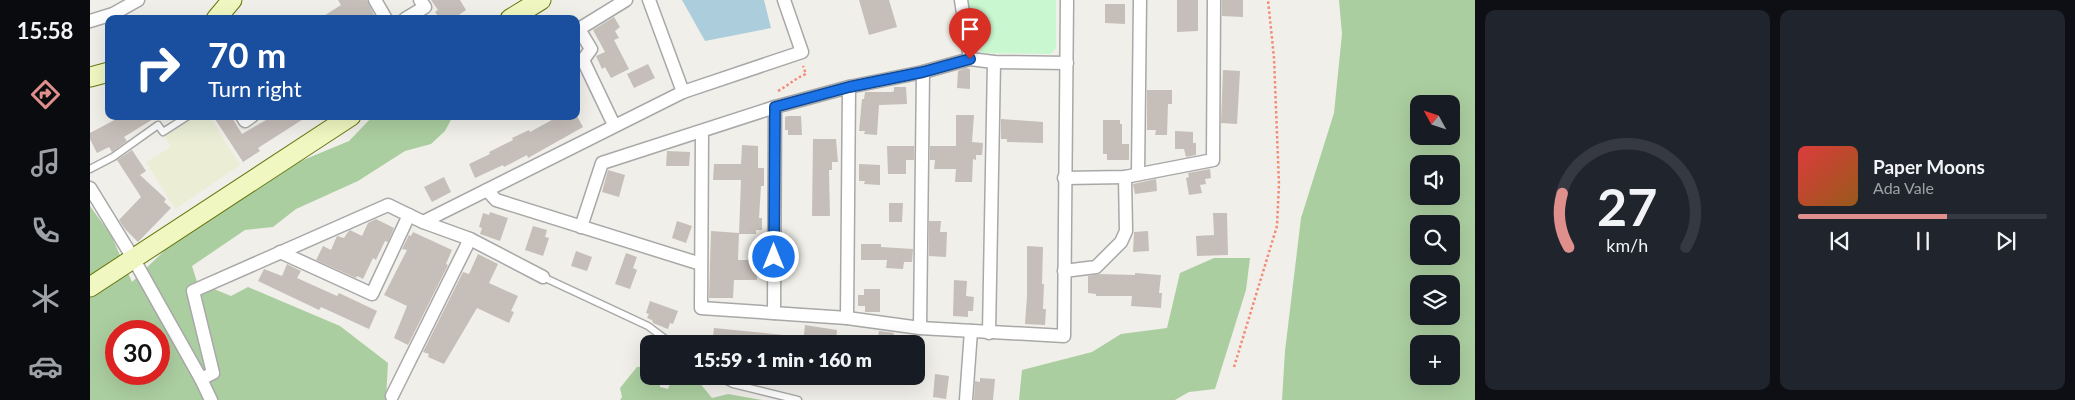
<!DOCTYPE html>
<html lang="en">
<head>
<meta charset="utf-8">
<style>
  :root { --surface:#171b24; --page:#20242c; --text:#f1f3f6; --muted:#9ea1a6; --line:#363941; --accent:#df8f8c }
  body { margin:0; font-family:Lato,sans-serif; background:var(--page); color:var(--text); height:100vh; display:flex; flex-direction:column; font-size:19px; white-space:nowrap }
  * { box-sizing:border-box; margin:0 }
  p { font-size:16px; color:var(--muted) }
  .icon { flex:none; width:28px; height:28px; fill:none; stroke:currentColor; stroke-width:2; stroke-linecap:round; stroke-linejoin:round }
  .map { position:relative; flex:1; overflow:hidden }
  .sheet { display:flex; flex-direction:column; gap:10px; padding:10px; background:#0d0f14; width:600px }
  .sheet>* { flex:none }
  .banner { position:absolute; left:15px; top:15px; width:475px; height:105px; border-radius:10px; box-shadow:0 5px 20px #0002; background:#1a4fa0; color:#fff; overflow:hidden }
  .needle { width:32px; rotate:310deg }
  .controls { position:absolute; left:1320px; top:95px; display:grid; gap:10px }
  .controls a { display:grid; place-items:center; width:50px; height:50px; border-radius:10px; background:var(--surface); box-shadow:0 5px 20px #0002; font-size:25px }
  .speed { position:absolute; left:15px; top:320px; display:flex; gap:10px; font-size:25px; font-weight:700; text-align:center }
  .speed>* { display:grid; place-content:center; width:65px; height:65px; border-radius:50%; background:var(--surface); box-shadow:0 5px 20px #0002; line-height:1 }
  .speed .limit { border:8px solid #d22; background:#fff; color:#111 }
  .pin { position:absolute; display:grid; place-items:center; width:42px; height:42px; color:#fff; margin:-51px -21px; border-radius:50% 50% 50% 0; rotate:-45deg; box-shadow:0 0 5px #0007 }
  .pin .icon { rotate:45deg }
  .me { position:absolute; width:55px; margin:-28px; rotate:0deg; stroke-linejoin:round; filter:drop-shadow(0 0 4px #0008) }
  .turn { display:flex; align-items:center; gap:18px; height:105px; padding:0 20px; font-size:22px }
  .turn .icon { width:65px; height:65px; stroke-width:2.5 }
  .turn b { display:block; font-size:35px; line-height:42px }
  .sheet .tile { flex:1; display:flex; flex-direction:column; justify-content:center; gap:8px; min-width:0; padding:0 18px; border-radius:10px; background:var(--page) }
  .sheet .dial { align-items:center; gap:0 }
  .dial svg { height:130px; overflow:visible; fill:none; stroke:var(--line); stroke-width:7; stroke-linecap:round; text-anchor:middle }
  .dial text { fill:var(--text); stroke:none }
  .song { display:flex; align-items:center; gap:15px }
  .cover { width:60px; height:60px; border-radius:8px; background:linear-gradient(135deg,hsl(0 70% 55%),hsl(30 70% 35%)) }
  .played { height:5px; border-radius:2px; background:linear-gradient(90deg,var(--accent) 60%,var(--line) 60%) }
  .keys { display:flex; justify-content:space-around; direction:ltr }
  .sheet .tiles { flex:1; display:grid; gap:10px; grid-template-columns:repeat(2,1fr) }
  .trip { position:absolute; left:550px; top:335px; width:285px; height:50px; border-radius:10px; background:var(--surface); box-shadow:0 5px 20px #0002; font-weight:800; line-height:50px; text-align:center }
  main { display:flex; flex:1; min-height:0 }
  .dock { display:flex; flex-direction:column; width:90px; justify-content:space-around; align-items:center; background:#090b0e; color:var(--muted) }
  .dock .icon { width:35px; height:35px }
  .dock .on { color:var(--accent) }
  .dock b { font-size:22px; color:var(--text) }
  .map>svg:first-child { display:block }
</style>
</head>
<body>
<main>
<nav class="dock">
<b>15:58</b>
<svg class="icon on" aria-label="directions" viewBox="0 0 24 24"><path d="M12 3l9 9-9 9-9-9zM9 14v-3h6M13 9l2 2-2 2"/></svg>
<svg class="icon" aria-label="music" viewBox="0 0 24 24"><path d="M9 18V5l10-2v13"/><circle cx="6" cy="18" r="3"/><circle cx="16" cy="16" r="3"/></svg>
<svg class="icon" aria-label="phone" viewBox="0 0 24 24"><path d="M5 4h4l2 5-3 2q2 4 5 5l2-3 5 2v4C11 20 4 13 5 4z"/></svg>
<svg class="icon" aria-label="climate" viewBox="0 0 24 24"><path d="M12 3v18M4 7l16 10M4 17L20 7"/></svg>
<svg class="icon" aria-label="car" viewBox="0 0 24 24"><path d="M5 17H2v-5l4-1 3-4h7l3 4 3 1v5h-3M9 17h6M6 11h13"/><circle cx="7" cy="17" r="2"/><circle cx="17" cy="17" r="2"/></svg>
</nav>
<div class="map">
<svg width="1385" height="400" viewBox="0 0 1385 400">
  <rect width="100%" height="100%" fill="#f1efe9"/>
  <path fill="#ebeed5" d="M105,116H119L150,165L85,209L56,162L81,147L74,135Z"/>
  <g fill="#abcea0" fill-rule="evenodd">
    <path d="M1249,0H1385V400H1192L1195,351L1211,218L1244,113L1252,34ZM1329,104H1361V136H1329ZM1329,164H1361V196H1329ZM1329,224H1361V256H1329ZM1329,284H1361V316H1329ZM1329,344H1361V376H1329Z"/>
    <path d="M283,116H363L355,131L341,144L315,151L268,181L206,209L183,227L155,230L102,266L107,282L141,296L158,287L250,326L298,363L296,400H0V206L21,235L42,282L76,249L128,209L194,168L259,141ZM26,331H69V374H26Z"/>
    <path d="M1124,258H1160L1156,290L1125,389L1099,392L1085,400H929L932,370L1002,352L1031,334L1077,328L1090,273Z"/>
    <path d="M559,366V376H570V387L578,389L583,376H604L622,398L638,394L672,400H530L532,397L530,388L547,367Z"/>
  </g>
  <path fill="#c9f7d0" d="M876,0H966V48L961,54L893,53L881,43Z"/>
  <path fill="#accedc" d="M592,0H674L681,28L615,41Z"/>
  <g fill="#c6beb8">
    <path d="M248,0H277L286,19H229L251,5Z"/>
    <path d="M341,0H370L376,10L363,19H350L345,12L348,10Z"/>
    <path d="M769,0H799L807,27L779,35Z"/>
    <path d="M1087,0H1108V31L1087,32Z"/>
    <path d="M1132,0H1153V17L1132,16Z"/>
    <path d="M1015,4H1035V24L1015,23Z"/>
    <path d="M524,17L530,27L525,31L529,38L524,40L539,69L521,78L515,67L512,69L506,56L515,52L503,30Z"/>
    <path d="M558,64L565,78L544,88L537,74Z"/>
    <path d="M876,68L880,69V89L867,88L868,71Z"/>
    <path d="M1133,70L1150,71L1147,124L1131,123Z"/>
    <path d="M804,87H816L817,104L789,105L787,135L774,134L775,131H769L772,99H774L775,92H802L804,91Z"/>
    <path d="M1057,90H1082V104H1078L1077,135H1065L1066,130H1057Z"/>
    <path d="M866,115H884L882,142L893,143L892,155H886V160L883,159L882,182H865L866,169H844L845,160H840V146H866Z"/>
    <path d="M32,116H68L34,137L37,141L22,152L19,147L7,153L0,139V133Z"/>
    <path d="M123,116H141L152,134L183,116H218L168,148L170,151L153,162Z"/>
    <path d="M469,116H487L493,127L438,158L437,155L414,167L413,165L385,178L379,164L400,154L399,152L423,140L422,138L439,130L440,132Z"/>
    <path d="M698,116H711L712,135H698V130H695V117Z"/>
    <path d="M911,119L953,122V143L917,142V139H911Z"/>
    <path d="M1013,120H1030V124H1032V144H1039V160H1017V154H1013Z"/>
    <path d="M1085,131L1103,132V143H1106V155L1096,157L1094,149H1085Z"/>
    <path d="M723,139H746L748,162H742V170H739L740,216H722Z"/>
    <path d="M652,145L668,146V168H674V186H671L669,218H672V230H666V234H649L651,180H623L624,164H651Z"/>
    <path d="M797,146H824V160H816V174H798Z"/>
    <path d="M42,150L56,171L50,175L76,199L74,202L81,208L48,242L35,229L29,220L51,197L27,160Z"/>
    <path d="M577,151L600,152L599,166H576Z"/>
    <path d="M769,164L790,165V185L774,184L775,181H769Z"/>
    <path d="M1120,169L1121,178L1115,179L1116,184L1110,185L1112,193L1099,195L1096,178L1099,177L1098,173Z"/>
    <path d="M518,170L535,175L529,197L512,192Z"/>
    <path d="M354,177L361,192L342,202L334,187Z"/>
    <path d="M1066,179L1067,191L1045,194L1043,184Z"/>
    <path d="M799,203H813L812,222H799Z"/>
    <path d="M400,212L418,218L410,241L390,234L392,228L389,227L393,213L399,215Z"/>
    <path d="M1123,213H1137L1138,255L1107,256L1106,236L1124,235Z"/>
    <path d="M286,219L304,228L298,242L295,241L286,260L283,258L273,279L267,276L266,278L226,260L233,246L241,250L247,236L254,238L258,232L260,230L272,236L278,223Z"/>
    <path d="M587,221L602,226L596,243L582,238Z"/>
    <path d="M839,221H851L850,232H857L856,257L839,256Z"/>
    <path d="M443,226L457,230L455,237L459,238L453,256L435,250Z"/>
    <path d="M621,231L649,233L648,260H662V264H667V280H644L643,298H619Z"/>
    <path d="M1058,231L1059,251L1043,252L1044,232Z"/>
    <path d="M323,232L362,250L356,264L358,265L318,345L304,338L317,306L294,295L317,250L312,249L319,235L321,236Z"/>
    <path d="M771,244H791V247L823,249L822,262H814L813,269L796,268L797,260H771Z"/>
    <path d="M937,246L953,247L952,284H954L953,309H956L955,325L935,324L937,296Z"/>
    <path d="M486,251L502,257L497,271L481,266Z"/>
    <path d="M536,253L547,257L543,268L547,270L540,289L525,284Z"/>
    <path d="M388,254L408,264L399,283L428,296L421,311L424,312L419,323L387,308L354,364L338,357L339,354L333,352L373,272L379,274Z"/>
    <path d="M197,264L211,271L207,278L247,296L249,293L287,311L279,329L231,307L229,310L168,281L174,269L192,276Z"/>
    <path d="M1045,273L1071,275L1069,293H1072L1071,308L1041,306L1042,296H1006V294L998,293V276L1009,274L1045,275Z"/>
    <path d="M864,280L877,281L876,296L884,297L883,311H878V317L863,316Z"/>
    <path d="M774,289H790V312H775V306H768V295H774Z"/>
    <path d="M560,301L588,311L583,324L580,323L578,329L563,323L562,320L557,318L559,314L556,313Z"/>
    <path d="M715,325L747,330L746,344H713Z"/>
    <path d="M624,328L703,336L702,344H622Z"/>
    <path d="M789,331L804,333L802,344H787Z"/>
    <path d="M845,374L859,376L856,399L843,397Z"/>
    <path d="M890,378L905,379L903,400H884L885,381L890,382Z"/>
  </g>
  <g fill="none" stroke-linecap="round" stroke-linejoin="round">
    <g stroke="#a8a8a8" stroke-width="9">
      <g id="lane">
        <path d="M0,169L23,157L68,125L73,132L98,116"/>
        <path d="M453,277L558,326L582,344"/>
        <path d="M627,376L643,384L708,400"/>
      </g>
    </g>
    <g stroke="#a8a8a8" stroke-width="15">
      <g id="street">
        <path d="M285,0L296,19"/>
        <path d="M559,0L593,92"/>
        <path d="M871,0L880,59"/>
        <path d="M315,19L335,7L330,0"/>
        <path d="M0,21L23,14L48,0"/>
        <path d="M152,116L155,121L162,116"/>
        <path d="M524,125L493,60L501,49L489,29L536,0"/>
        <path d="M612,132L611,308L757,318L830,328L974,336L977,0"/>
        <path d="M1048,173L1050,0"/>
        <path d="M974,178L1035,177L1123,160L1124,0"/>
        <path d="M0,188L43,258L111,379L121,400"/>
        <path d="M397,190L406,200L611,264"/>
        <path d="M333,222L593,92L712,52L694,0"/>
        <path d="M491,227L512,163L685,107L759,87L833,72L880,59L904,62L977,63"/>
        <path d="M190,252L282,294L319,215"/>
        <path d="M974,271L1006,267L1031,242L1036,231L1035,177"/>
        <path d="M684,313L685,107"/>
        <path d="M757,318L759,87"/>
        <path d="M830,328L833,72"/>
        <path d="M899,333L904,62"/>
        <path d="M111,379L123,373L103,291L298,205L333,222L380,239L453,277"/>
        <path d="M302,396L380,239"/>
        <path d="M876,400L881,331"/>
      </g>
    </g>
    <g stroke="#64760b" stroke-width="21">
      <g id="secondary">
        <path d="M126,19L142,0"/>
        <path d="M420,19L451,0"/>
        <path d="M0,77L19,72"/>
        <path d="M0,287L261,116"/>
      </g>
    </g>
    <g stroke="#f38b78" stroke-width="2.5" stroke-dasharray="2.5 2.5" stroke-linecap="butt">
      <path d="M688,91C699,85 704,79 716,74L713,66"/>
      <path d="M1144,367L1187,226L1189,184L1184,58L1178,0"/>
    </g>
    <use href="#lane" stroke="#fff" stroke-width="6"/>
    <use href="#street" stroke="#fff" stroke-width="12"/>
    <use href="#secondary" stroke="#f1f7c1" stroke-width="19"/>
  </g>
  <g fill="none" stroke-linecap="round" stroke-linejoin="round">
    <g stroke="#114b97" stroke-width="12">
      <path id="route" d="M684,257L685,107L759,87L833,72L880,59"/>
    </g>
    <use href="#route" stroke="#1a73e8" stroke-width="9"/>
  </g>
</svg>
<div class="controls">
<a><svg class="needle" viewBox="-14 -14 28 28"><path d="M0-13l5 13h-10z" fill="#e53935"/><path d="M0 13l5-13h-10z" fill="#9ea1a6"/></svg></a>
<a><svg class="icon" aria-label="sound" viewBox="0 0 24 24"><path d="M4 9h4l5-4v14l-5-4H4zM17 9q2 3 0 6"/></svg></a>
<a><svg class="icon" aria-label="search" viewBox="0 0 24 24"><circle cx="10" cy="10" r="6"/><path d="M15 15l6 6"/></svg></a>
<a><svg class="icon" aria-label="layers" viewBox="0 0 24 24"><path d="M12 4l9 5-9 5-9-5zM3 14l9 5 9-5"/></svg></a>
<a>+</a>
</div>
<div class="speed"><div class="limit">30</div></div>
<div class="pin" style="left:880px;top:59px;background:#d93025"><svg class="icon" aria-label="arrive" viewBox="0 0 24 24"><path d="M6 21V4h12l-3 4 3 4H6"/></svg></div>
<svg class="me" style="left:684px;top:257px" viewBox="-20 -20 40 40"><circle r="17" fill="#1a73e8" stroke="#fff" stroke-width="3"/><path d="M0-11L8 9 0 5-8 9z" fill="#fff"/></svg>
<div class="trip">15:59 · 1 min · 160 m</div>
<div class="banner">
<div class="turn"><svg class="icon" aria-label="right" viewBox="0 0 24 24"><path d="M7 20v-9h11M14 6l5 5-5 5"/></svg><div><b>70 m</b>Turn right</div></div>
</div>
</div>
<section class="sheet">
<div class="tiles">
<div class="tile dial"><svg viewBox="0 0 100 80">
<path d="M14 69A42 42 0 1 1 86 69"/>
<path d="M14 69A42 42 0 0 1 10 36" stroke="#df8f8c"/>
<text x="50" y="56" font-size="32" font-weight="700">27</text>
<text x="50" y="72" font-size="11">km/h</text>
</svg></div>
<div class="tile">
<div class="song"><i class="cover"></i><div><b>Paper Moons</b><p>Ada Vale</p></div></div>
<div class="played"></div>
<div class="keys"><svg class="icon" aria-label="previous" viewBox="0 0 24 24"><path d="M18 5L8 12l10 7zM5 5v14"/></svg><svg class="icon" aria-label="pause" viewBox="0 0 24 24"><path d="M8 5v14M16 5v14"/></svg><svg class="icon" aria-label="next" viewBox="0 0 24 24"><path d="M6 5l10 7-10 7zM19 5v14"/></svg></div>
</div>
</div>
</section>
</main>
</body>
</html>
